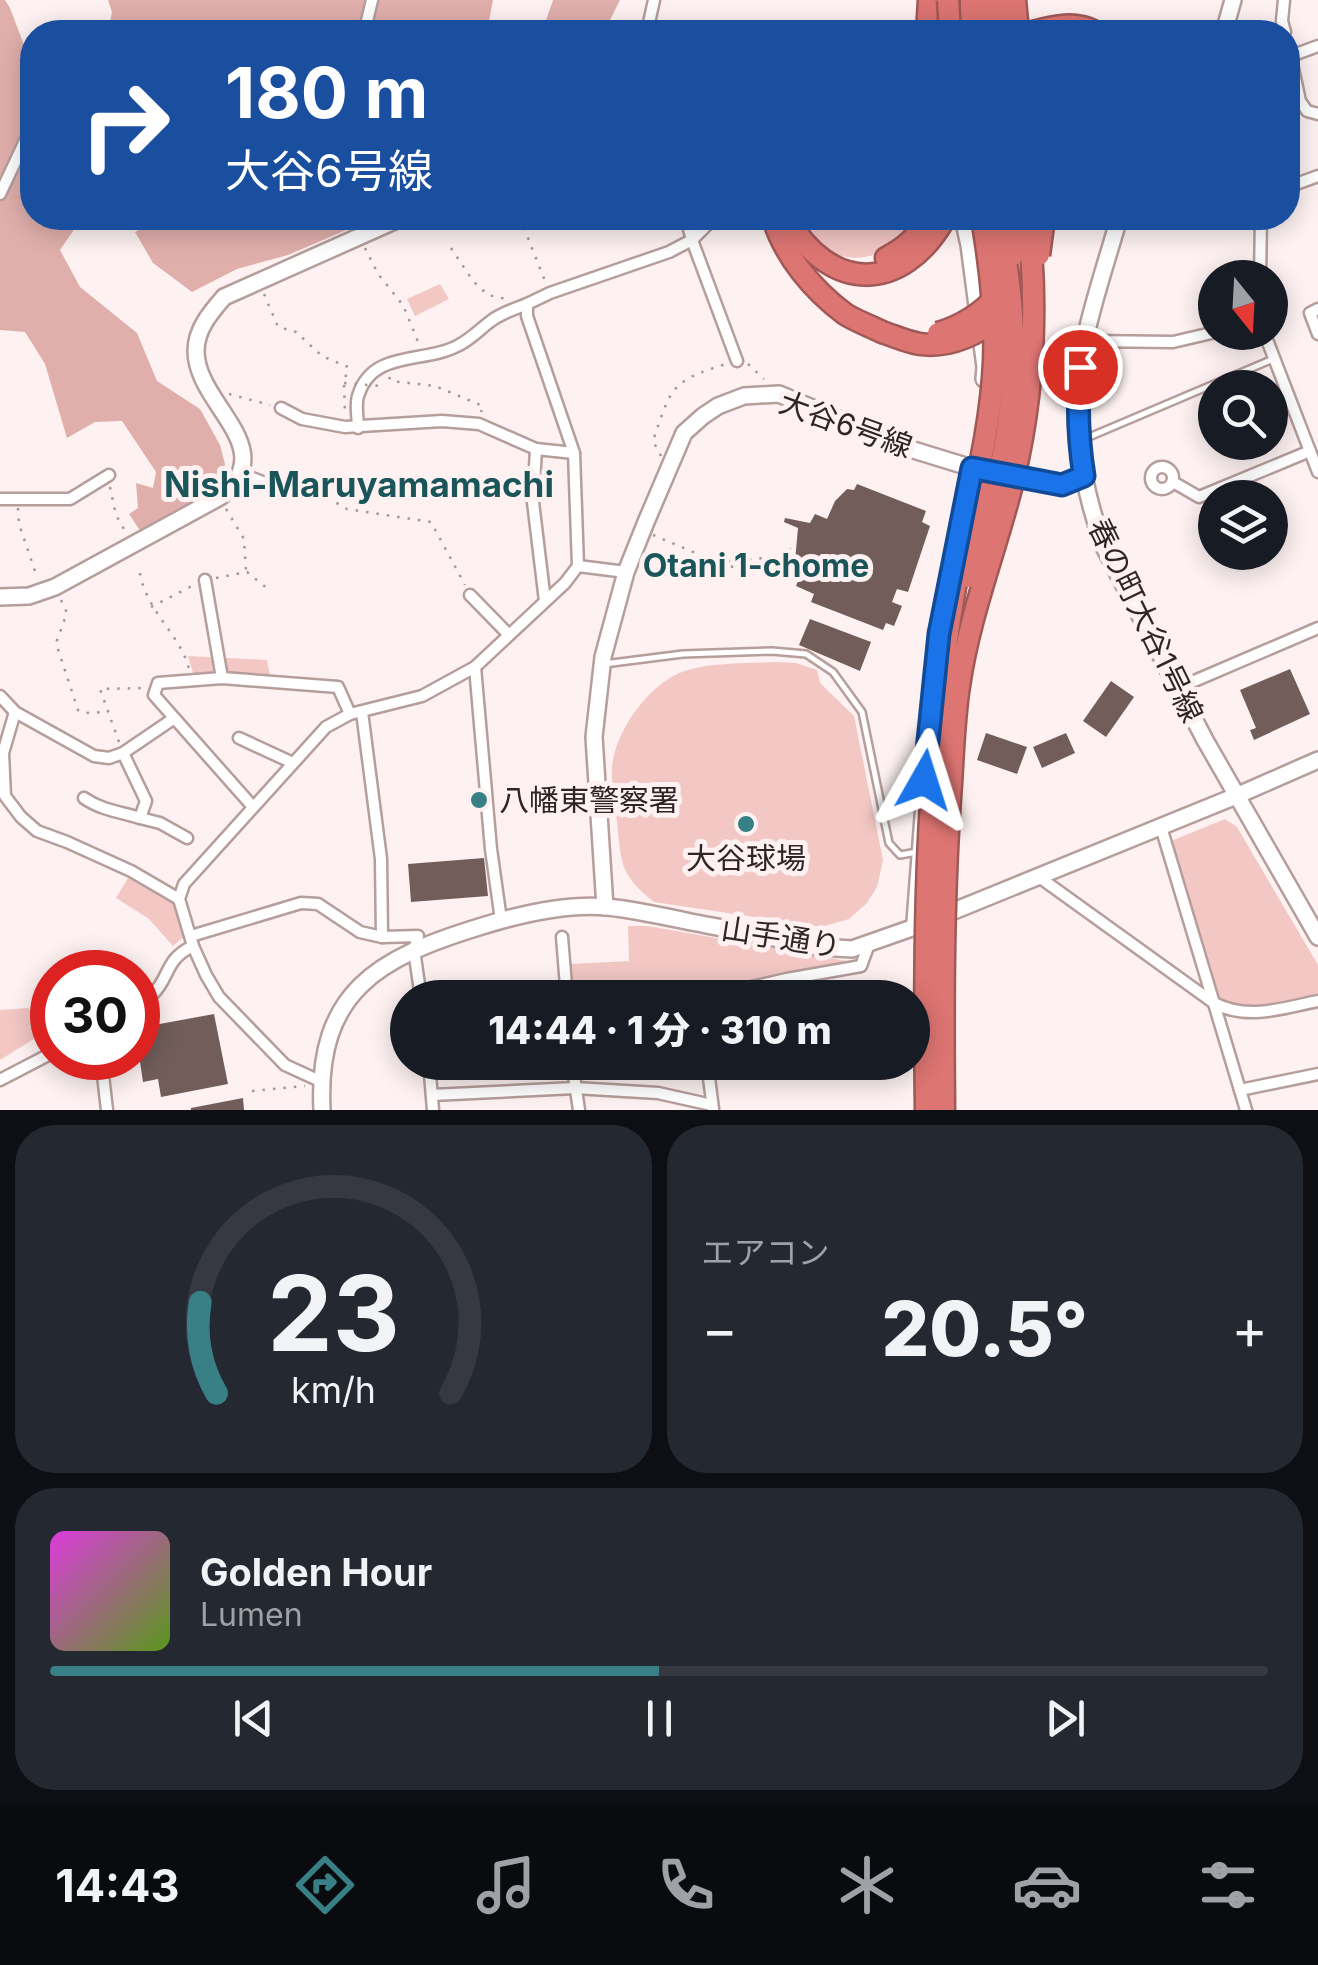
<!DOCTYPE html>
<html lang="ja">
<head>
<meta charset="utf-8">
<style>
  :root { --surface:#171b24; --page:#242831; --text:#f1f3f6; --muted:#9ea1a6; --line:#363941; --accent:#388086 }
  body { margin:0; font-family:Inter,"Noto Sans JP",sans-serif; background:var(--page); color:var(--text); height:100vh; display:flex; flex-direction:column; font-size:38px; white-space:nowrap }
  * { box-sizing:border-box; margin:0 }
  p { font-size:32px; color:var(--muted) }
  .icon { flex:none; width:55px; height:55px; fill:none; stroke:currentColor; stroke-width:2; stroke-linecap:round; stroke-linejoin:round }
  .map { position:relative; height:1110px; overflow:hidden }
  .side { display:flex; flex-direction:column; gap:15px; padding:15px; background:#0d0f14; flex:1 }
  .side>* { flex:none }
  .guide { position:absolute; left:20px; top:20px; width:1280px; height:210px; border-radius:40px; box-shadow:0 5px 25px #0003; background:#1a4fa0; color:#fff; overflow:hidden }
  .needle { width:65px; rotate:162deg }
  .buttons { position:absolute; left:1198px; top:260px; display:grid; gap:20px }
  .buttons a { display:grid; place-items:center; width:90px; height:90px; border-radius:50%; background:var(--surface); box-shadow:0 5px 25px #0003; font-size:50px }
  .speed { position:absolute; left:30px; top:950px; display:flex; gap:20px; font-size:50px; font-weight:700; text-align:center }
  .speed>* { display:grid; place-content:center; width:130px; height:130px; border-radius:50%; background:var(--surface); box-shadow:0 5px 25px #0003; line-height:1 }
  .speed .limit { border:15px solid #d22; background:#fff; color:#111 }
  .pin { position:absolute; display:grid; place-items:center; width:85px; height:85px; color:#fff; margin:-42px; border:5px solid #fff; border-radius:50%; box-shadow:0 2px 10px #0007 }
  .me { position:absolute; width:110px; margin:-55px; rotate:6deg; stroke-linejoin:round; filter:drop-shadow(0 0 8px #0008) }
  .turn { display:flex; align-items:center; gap:35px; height:210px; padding:0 40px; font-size:45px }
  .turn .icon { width:130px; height:130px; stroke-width:2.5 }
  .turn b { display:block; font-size:70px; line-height:85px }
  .big { font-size:75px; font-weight:800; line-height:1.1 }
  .side .card { flex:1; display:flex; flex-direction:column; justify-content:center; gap:15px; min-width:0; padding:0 35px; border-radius:40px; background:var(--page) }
  .side .dial { align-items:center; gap:0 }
  .dial svg { height:260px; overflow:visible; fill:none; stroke:var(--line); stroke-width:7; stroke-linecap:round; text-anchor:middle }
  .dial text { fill:var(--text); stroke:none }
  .song { display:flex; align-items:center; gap:30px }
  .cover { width:120px; height:120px; border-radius:15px; background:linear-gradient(135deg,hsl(300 70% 55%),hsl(90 70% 35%)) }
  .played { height:10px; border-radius:5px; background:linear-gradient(90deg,var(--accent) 50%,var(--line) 50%) }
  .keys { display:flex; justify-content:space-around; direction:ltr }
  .heat { display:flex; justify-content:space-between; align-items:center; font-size:55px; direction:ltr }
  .side .tiles { flex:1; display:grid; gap:15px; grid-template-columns:1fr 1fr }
  .card:last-child { grid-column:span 2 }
  .trip { position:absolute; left:390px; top:980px; width:540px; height:100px; border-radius:50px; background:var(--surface); box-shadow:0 5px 25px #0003; font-weight:800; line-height:100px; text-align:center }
  .tabs { display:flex; height:160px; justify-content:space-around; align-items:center; background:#090b0e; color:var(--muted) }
  .tabs .icon { width:70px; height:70px }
  .tabs .selected { color:var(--accent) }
  .tabs b { font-size:45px; color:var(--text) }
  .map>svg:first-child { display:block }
</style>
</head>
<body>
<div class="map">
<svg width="1318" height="1110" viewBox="0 0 1318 1110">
  <rect width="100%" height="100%" fill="#fdf2f1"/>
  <g fill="#f2c7c4">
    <path d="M795,218H919C883,269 830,273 795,218Z"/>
    <path d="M440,284L449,299L415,316L407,299Z"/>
    <path d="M188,656L267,660L270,676L227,674L194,676Z"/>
    <path d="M777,662L796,663L817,670L820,683L854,716L883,860L877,887L867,903L849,919L821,927L654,902C620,875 621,863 617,822C615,804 611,785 612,767C615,734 642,695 670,678C697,661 745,664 777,662Z"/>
    <path d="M1225,819L1237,827L1318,965V994C1289,999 1251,1012 1222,1002L1215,988L1171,841Z"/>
    <path d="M128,878L172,903L187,934L173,946L149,919L116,898Z"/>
    <path d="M628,926H648L847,961L700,993L572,997L570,964L629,961Z"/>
    <path d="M28,1008L48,1030L0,1060V1010Z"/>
  </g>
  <g fill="#e0afac">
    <path d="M0,0H5L10,8L32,66V218H82L60,250L80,287L137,333L157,381L200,409L220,445L225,464L223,475L212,489L190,508L141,532L129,514L138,508L136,483L153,488L156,472L122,421L95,422L67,438L45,364L25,332L0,330Z"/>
    <path d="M108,0H493L487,32H108L112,12Z"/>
    <path d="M553,0H620L604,32H542Z"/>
    <path d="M161,218H374L288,255L237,269L192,292L153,263L135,232Z"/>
  </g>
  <g fill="#725d5b">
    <path d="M857,484L926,511L922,522L930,526L908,592L897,589L892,602L902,606L894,626L886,623L883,630L811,602L814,594L796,586L798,581L795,561L798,528L784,522L785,518L810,523L815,514L827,519L835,501L847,489L854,490Z"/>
    <path d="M810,619L871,642L860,671L799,645Z"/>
    <path d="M1290,669L1310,714L1254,740L1250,730L1256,728L1240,690Z"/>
    <path d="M1111,681L1134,697L1106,737L1083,721Z"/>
    <path d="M986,733L1027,747L1017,774L977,760Z"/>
    <path d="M1066,733L1075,753L1042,768L1033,747Z"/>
    <path d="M484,858L488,896L411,902L408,864Z"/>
    <path d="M214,1014L228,1084L161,1097L158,1079L143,1082L138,1048V1028Z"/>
    <path d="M243,1098L244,1110H191V1108Z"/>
  </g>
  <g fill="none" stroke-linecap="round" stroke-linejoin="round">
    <g stroke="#b59e9c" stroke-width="10">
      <g id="lane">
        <path d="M1082,440L1273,359"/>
        <path d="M604,664L683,654L772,651L806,654L833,672L862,712L889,843L900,855L917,852"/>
      </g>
    </g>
    <g stroke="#b59e9c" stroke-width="15">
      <g id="street">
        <path d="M1284,0L1282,21L1285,32"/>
        <path d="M362,32L366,25L372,0"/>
        <path d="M647,32L654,0"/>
        <path d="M1288,45L1300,101L1307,111L1318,114"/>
        <path d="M1288,57L1318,46"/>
        <path d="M1288,187L1318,176"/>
        <path d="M0,194L32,126"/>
        <path d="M686,218L692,240L737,361"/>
        <path d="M1260,278L1261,218"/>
        <path d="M1318,309L1310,313L1318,334"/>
        <path d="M1264,332L1318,472"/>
        <path d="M1086,341L1173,342L1216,332"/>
        <path d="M281,408L302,419L345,427L442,421L479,424L536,449L574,453"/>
        <path d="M358,428C358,418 355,405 358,396C372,349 425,364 459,345C471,339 480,329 491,321C501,313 515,309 527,304"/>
        <path d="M536,449L533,502L545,601"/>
        <circle cx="1162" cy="478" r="11"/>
        <path d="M242,474L270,485"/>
        <path d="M1173,482L1199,497L1310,451"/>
        <path d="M0,499H70L109,475"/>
        <path d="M578,566L626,572"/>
        <path d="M205,580L222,678"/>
        <path d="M470,595L509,635"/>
        <path d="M475,667L491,849L501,920"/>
        <path d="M1178,688L1318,628"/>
        <path d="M0,696L15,712L94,756L109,758L123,753L173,719"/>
        <path d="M15,712L3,753L5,796L21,817L37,831L67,842L131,871L179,899"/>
        <path d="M362,712L381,859L382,937L418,936L414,950L421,998"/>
        <path d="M239,738L293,763"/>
        <path d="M123,753L146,801L140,818L160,823L187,838"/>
        <path d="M84,798C101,810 121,812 140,818"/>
        <path d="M253,807L154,695L158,683L222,678L338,687L350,714"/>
        <path d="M1161,827L1246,1110"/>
        <path d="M1039,877L1214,1003C1248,1021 1282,1008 1318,1001"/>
        <path d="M912,928L921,810"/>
        <path d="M191,936L301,903L318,904L360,932L382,937"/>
        <path d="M562,937L567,998"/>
        <path d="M703,998L787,979L861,966L869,944"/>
        <path d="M138,1004C143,1000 148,998 153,994C170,977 165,959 193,946"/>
        <path d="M101,1058L107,1110"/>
        <path d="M429,1062L433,1110"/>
        <path d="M572,1062L579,1110"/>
        <path d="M707,1062L713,1109"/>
        <path d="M0,1080L52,1053"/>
        <path d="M320,1081L285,1065L219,997L206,975L193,946L179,899L184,884L326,727L350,714L422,696L475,667L565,583L578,566L574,453L527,316V304L550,293L669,252L692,240L714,218"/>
        <path d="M1240,1090L1318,1074"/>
        <path d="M432,1095L575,1088L658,1093L712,1105"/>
      </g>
    </g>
    <g stroke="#b59e9c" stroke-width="20">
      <g id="secondary">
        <path d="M1224,32L1233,0"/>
        <path d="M963,218L969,245L985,367L984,379"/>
        <path d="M1119,218C1103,275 1079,340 1077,400C1076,450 1087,499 1103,545L1205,740L1318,937"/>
        <path d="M0,597L29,596L55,587L220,497C283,448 196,405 196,351C196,329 211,312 224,297L401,218"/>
        <path d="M605,907L594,737L603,657L626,572L646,522L684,433L703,416L718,406L744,396L779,394L907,448L972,468L1062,485L1084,477"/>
        <path d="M322,1110C316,992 378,958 479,927C517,915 567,903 608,907C635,910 663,916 691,922C733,930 776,938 819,947L852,949L912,928L1236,796L1318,760"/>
      </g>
    </g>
    <g stroke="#a05957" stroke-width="25">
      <g id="highway">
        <path d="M971,0V32"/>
        <path d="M985,0V32"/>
        <path d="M1000,0L1002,32"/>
        <path d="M1015,0L1018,32"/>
        <path d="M927,32L929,0"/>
        <path d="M1032,32C1055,26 1075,21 1096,32"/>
        <path d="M773,218C785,257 813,290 845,314C856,321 870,326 882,332"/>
        <path d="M787,218C830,293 902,294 945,218"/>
        <path d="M886,258C905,248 918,237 927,218"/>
      </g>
    </g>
    <g stroke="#a29897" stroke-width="2.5" stroke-dasharray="2.5 8" stroke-linecap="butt">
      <path d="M520,218L545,281"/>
      <path d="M365,248L378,274L403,305L419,344"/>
      <path d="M451,248L473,281L488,295L506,299"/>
      <path d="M264,294L278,327L296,332L322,356L348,367L344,383L345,416"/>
      <path d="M748,364L764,379"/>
      <path d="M389,377L391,381L435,386L483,406L481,412"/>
      <path d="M229,394L270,405"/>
      <path d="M661,456L653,441C671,387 671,381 726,364"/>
      <path d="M280,484L297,480L347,509L431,522L465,585"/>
      <path d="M110,487L116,515L125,531"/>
      <path d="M18,508L19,524L37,577"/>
      <path d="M226,509L244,539L246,571"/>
      <path d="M653,535L717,562L753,573L788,565L790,549L766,558L717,562"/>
      <path d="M140,573C147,613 181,635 189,669"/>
      <path d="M216,578L247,572L268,589"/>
      <path d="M61,600L67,613L56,643L78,710L85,713L108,712"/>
      <path d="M151,607L194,585"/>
      <path d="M119,742L100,689L146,688"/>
      <path d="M252,1091L305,1086"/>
    </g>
    <use href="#lane" stroke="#fff" stroke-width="5"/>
    <use href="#street" stroke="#fff" stroke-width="10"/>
    <use href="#secondary" stroke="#fff" stroke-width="15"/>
    <use href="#highway" stroke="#dd7572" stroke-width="20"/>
    <g stroke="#a05957" stroke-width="25" stroke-linecap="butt">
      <g id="highway-bridge">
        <path d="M948,0L950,32"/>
        <path d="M1013,255L1014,218"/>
        <path d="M1039,255L1044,218"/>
        <path d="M882,332C894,336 907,342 920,344C950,348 978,334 1001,316"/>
        <path d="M938,333C962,326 980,315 997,296"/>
        <path d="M969,577C980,535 996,493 1004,449C1019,366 1015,300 998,218"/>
        <path d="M926,1110C924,969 925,825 941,684C946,647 951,608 958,571C971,502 991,432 994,361C996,313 990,265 982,218"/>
        <path d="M944,1110C943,1001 943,893 951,784C953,752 954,718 959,686C969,616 996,549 1013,481C1034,394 1038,306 1028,218"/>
      </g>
    </g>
    <path stroke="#a29897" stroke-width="2.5" stroke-dasharray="2.5 8" stroke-linecap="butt" d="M344,383L380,386"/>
    <use href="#highway-bridge" stroke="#dd7572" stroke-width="20"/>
  </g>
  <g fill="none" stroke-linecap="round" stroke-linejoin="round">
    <g stroke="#114b97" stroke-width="25">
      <path id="route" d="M924,780L939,634L972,468L1062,485L1084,476C1078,439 1077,404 1080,367"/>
    </g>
    <use href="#route" stroke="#1a73e8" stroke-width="18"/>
  </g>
  <g fill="#388086" stroke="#fdf2f1" stroke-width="4">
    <circle cx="479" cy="800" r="10"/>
    <circle cx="746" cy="824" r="10"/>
  </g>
  <g text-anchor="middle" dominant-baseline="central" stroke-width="10" stroke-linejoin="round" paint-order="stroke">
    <g font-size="30" fill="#2e2524" stroke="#fdf2f1">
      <text transform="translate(846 424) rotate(20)">大谷6号線</text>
      <text transform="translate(1146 620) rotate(64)">春の町大谷1号線</text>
      <text transform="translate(781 937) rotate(9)">山手通り</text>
    </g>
    <g font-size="30" fill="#2e2524" stroke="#fdf2f1" text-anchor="start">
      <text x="499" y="800">八幡東警察署</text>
      <text x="746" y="858" text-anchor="middle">大谷球場</text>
    </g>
    <g font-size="32" font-weight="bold" fill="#1a555a" stroke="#fdf2f1">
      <text x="756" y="565">Otani 1-chome</text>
    </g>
    <g font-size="35" font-weight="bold" fill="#1a555a" stroke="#fdf2f1">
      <text x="359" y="484">Nishi-Maruyamamachi</text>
    </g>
  </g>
</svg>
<div class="buttons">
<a><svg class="needle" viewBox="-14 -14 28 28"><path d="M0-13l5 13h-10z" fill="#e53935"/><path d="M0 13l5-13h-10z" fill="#9ea1a6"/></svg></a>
<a><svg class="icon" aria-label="search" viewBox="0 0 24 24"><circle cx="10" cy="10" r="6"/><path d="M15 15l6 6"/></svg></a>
<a><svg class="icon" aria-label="layers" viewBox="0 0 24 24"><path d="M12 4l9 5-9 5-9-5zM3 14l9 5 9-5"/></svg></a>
</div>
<div class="speed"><div class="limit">30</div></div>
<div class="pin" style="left:1080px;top:367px;background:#d93025"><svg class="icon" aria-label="arrive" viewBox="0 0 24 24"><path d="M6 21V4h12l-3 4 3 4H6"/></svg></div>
<svg class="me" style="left:924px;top:780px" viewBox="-20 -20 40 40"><path d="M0-17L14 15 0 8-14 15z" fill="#1a73e8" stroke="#fff" stroke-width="4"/></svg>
<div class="trip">14:44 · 1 分 · 310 m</div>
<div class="guide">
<div class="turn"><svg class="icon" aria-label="right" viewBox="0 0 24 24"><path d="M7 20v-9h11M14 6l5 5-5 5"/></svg><div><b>180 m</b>大谷6号線</div></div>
</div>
</div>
<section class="side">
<div class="tiles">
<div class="card dial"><svg viewBox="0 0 100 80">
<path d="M14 69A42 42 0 1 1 86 69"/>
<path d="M14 69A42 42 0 0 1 9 41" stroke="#388086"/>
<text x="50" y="56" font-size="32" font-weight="700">23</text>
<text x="50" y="72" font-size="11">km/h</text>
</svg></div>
<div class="card"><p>エアコン</p>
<div class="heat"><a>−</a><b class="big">20.5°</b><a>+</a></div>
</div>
<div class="card">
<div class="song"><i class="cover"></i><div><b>Golden Hour</b><p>Lumen</p></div></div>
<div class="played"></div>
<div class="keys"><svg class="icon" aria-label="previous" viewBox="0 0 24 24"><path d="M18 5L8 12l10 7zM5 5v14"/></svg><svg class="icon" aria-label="pause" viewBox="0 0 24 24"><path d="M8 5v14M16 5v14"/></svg><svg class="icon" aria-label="next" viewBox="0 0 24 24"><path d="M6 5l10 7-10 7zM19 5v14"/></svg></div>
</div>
</div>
</section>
<nav class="tabs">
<b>14:43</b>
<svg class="icon selected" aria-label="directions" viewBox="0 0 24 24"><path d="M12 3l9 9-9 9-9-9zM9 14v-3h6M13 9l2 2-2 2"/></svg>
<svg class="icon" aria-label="music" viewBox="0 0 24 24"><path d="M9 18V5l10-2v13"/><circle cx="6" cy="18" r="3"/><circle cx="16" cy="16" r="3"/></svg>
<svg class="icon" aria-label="phone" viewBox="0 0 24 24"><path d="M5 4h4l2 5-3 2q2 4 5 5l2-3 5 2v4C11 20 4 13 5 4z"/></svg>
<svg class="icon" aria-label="climate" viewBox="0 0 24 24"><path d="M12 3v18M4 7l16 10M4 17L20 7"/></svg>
<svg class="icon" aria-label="car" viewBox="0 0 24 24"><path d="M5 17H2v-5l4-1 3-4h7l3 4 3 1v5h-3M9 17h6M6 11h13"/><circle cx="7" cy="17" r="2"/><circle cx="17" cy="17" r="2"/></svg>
<svg class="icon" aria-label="filters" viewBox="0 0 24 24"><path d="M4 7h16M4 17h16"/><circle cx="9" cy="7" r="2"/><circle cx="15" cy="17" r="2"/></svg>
</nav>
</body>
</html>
